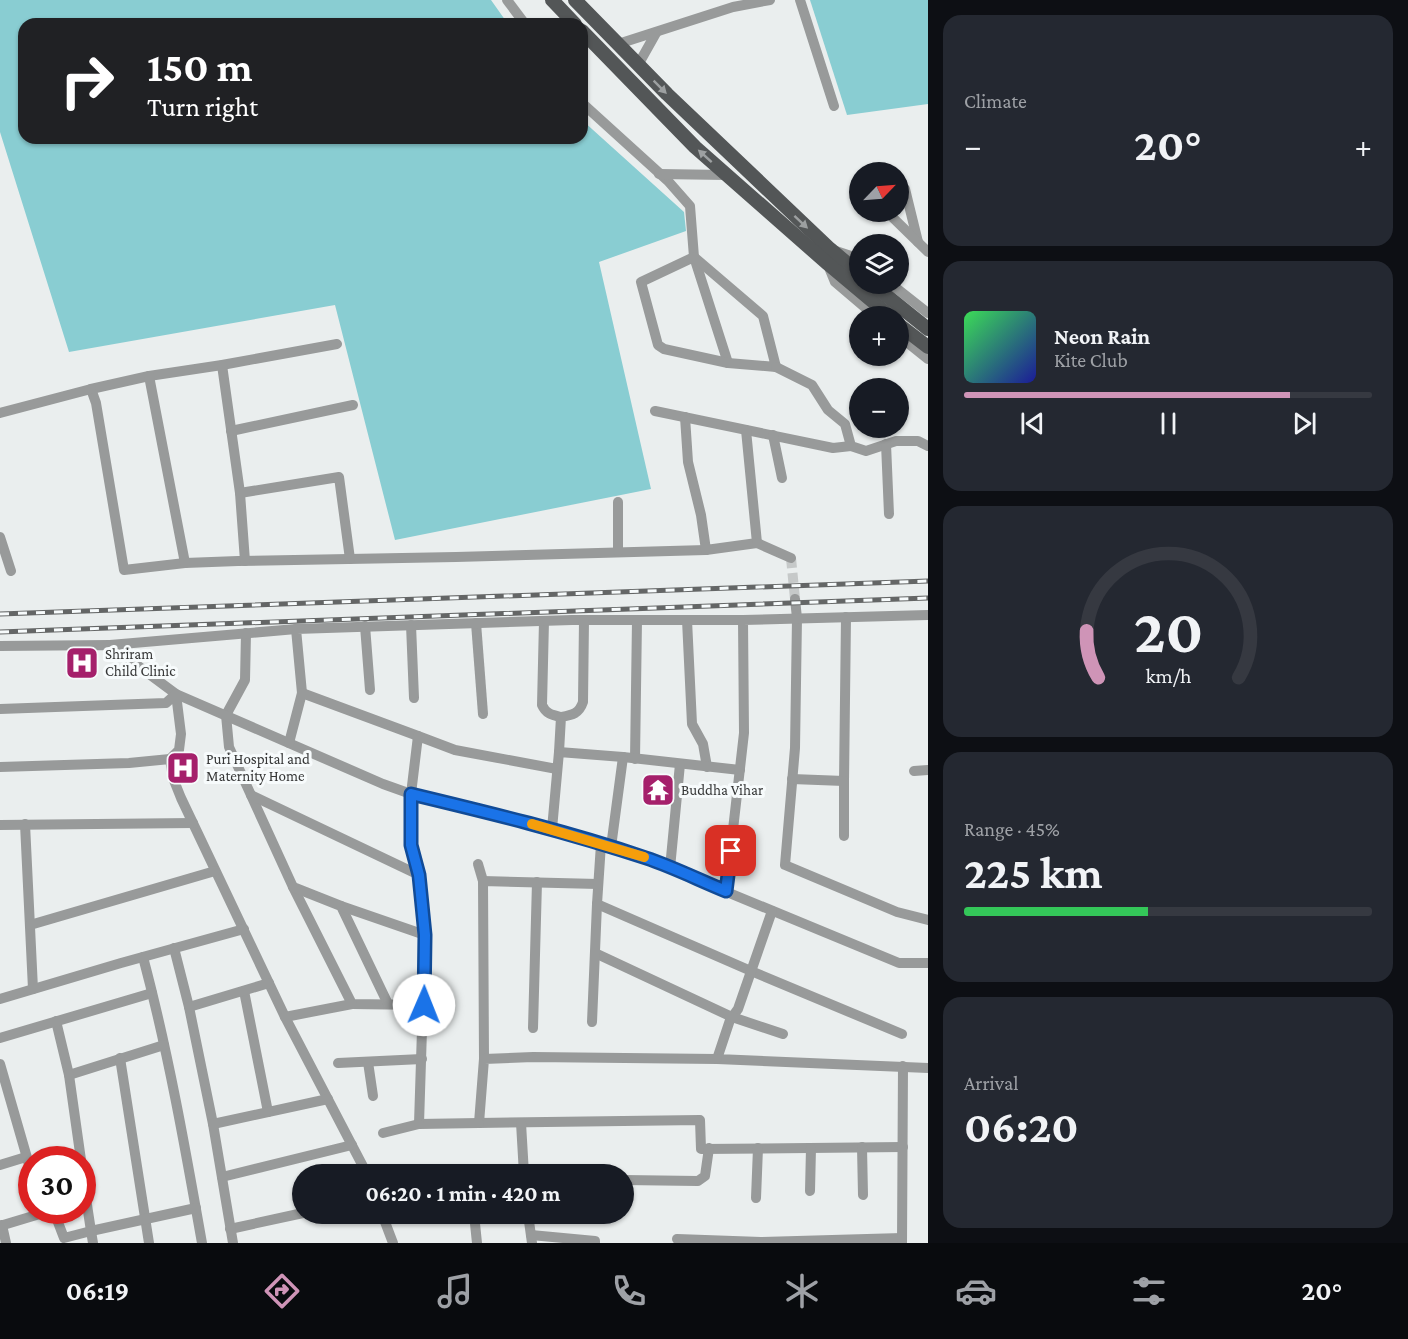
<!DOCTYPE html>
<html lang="en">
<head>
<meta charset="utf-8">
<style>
  :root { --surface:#171b24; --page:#242831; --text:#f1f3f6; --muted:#9ea1a6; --line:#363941; --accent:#cf94b7 }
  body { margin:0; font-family:"Crimson Pro",serif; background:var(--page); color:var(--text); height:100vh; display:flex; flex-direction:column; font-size:22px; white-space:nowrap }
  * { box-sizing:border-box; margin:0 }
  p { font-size:20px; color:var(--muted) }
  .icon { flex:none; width:33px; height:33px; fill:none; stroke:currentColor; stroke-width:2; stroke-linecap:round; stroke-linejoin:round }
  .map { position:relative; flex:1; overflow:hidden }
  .panel { display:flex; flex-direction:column; gap:15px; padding:15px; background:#0d0f14; width:480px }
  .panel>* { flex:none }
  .hud { position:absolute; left:18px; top:18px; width:570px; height:126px; border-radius:18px; box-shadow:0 2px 4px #0004; background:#202124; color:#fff; overflow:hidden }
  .needle { width:39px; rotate:65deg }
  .controls { position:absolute; left:849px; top:162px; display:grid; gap:12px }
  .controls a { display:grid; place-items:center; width:60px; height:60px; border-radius:50%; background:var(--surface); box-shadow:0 2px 4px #0004; font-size:30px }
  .speed { position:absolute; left:18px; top:1146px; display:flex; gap:12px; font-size:30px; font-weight:700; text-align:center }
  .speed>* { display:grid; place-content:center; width:78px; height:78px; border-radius:50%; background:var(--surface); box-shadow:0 2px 4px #0004; line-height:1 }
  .speed .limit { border:9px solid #d22; background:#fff; color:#111 }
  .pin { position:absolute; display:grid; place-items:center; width:51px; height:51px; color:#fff; margin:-26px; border-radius:12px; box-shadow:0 3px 9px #0006 }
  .me { position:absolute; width:66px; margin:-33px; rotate:1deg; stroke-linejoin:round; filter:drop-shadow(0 0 4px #0008) }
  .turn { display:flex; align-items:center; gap:21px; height:126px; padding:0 30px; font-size:27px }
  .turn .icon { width:78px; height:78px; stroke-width:2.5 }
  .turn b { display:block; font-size:42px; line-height:51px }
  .big { font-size:45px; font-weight:700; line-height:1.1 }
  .panel .card { flex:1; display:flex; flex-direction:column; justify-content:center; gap:9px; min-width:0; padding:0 21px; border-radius:18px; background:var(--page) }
  .panel .dial { align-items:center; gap:0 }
  .dial svg { height:156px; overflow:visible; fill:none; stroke:var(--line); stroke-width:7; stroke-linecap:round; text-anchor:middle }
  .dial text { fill:var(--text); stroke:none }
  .song { display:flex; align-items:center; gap:18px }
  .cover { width:72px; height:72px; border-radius:9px; background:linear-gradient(135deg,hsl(130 70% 55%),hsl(240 70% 35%)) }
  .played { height:6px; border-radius:3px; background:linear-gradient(90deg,var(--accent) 80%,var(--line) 80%) }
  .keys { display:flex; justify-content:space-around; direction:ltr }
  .heat { display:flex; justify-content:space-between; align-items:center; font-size:33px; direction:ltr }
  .charge { height:9px; border-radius:4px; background:linear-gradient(90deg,#34c759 45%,var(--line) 0) }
  .trip { position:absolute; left:292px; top:1164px; width:342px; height:60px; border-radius:30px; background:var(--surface); box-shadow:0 2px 4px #0004; font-weight:700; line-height:60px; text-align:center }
  .tabs { display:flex; height:96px; justify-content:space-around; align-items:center; background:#090b0e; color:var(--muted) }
  .tabs .icon { width:42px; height:42px }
  .tabs .selected { color:var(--accent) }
  .tabs b { font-size:27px; color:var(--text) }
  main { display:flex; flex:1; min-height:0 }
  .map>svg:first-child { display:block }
</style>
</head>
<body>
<main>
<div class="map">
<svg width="928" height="1243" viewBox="0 0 928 1243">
  <rect width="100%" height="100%" fill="#eaeeee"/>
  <g fill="#89cdd2">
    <path d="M0,0H491L508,24H24V138H582V120L684,212L686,231L599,262L651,489L395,540L335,305L69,352L0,132Z"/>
    <path d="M810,0H928V104L847,115Z"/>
  </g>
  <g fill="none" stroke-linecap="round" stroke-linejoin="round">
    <path stroke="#c6c9c9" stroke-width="10" stroke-dasharray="10 5" stroke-linecap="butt" d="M791,558L795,599"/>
    <g stroke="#989a9a" stroke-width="10">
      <path d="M507,0L525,24"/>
      <path d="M800,0L834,106"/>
      <path d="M618,44L733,7L770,0"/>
      <path d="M638,65L656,33"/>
      <path d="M582,103L668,181L690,206L694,257L728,363"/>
      <path d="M659,174L726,175"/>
      <path d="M858,183L860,185"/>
      <path d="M905,189L918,242"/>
      <path d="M887,212L928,252"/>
      <path d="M836,251L860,259"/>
      <path d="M694,257L763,316L776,367L728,363L664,349L658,345L641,282Z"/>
      <path d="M828,265L835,282L875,316"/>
      <path d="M891,284L928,313"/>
      <path d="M898,335L928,359"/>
      <path d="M337,344L222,365L149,376L91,389L96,403L124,570L185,563L238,561L456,557L706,550"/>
      <path d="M222,365L240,493L245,561"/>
      <path d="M776,367L812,385L828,410L845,424L851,446L866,451L896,441H918L928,446"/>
      <path d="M149,376L185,563"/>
      <path d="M655,411L833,448L851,446"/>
      <path d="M0,413L91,389"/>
      <path d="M685,417L688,462L701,515L706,550L757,543L746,430"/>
      <path d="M231,431L353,405"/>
      <path d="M773,435L782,478"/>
      <path d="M886,444L889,514"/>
      <path d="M240,493L339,477L350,559"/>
      <path d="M618,502V552"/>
      <path d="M0,537L11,571"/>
      <path d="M757,543L791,558"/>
      <path d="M795,599L797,618L795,748L785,865L897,912L928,920"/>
      <path d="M687,620L692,724L703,744L707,767"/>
      <path d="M544,621L542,705C546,714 552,715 561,717"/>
      <path d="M476,623L483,714"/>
      <path d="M411,625L414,698"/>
      <path d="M365,626L370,690"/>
      <path d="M246,633L245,680L226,715L229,747L293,887L352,1004L424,1005"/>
      <path d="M110,645L296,629"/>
      <path d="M0,646L110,645L176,694L383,784L411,794L477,810L562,832L647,859L899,963H928"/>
      <path d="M302,693L296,629L572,620H743"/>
      <path d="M0,709L166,703L176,694L181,734L179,750L170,759L173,778L181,798L285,1017L367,1174"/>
      <path d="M289,743L302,693L418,736"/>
      <path d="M559,752L561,717C572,715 579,714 583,702L584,620"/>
      <path d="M635,759L637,620"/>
      <path d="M0,767L129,763L170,759"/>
      <path d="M914,771L928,770"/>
      <path d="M792,779L844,781L846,617"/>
      <path d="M251,795L419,875"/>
      <path d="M25,824L33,989"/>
      <path d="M0,825L193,823"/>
      <path d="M552,829L559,752L623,757L740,770"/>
      <path d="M844,836V781"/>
      <path d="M601,844L597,904L751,971L902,1034"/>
      <path d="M611,847L623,757"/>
      <path d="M478,864L483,881"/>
      <path d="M670,868L680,764"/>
      <path d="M293,887L341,906L388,1004"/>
      <path d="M726,891L744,733L743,620L928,615"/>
      <path d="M341,906L425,935"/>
      <path d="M772,911L738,1009L730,1020L717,1059L928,1068"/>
      <path d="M30,925L215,871"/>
      <path d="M174,948L189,1007L213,1124"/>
      <path d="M595,953L732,1017L783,1034"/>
      <path d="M143,957C168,1051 185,1147 202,1243"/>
      <path d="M244,991L268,1112"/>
      <path d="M0,999L121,963L244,929"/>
      <path d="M189,1007L269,983"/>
      <path d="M285,1017L352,1004"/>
      <path d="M56,1021L69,1075L164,1045"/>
      <path d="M592,1022L597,904"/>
      <path d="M533,1028L537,882"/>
      <path d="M0,1038L152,993"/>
      <path d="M120,1058L149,1243"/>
      <path d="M484,1059L483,881L598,884"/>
      <path d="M717,1059L533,1057L484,1059L479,1123L700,1120L701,1149L903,1147"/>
      <path d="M368,1062L373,1096"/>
      <path d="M338,1063L422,1059"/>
      <path d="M0,1064L32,1175"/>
      <path d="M69,1075L81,1160"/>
      <path d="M479,1123L419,1124L425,935L419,875L411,845V794L418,736L455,750L557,769"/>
      <path d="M521,1123L524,1174"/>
      <path d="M383,1133L419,1124"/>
      <path d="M862,1147L863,1195"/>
      <path d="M0,1165L26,1157"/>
      <path d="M82,1172L91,1231L196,1208"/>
      <path d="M222,1177L352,1145"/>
      <path d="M624,1180L698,1181L705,1176L709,1148"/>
      <path d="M810,1191L811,1148"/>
      <path d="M756,1198L758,1148"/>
      <path d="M43,1213L56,1217L64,1238L91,1231L93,1243"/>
      <path d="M382,1214L393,1243"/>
      <path d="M474,1214L477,1243"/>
      <path d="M528,1214L532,1243"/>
      <path d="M2,1225L6,1243"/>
      <path d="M0,1226L43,1213V1210"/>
      <path d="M230,1229L303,1213"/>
      <path d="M531,1235L595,1241V1243"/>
      <path d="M677,1239L761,1242L902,1238"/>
      <path d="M233,1243L213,1124L328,1099"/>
      <path d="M902,1243L903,1066"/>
    </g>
    <g stroke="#535657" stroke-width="14">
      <path d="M552,0L575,24"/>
      <path d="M575,0L667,94L830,249L860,274"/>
      <path d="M582,31L695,147L828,264L890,316"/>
      <path d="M872,284L928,329"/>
      <path d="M898,324L928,347"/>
    </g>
    <g stroke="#646666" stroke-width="5">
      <g id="rail">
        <path d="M0,614L928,581"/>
        <path d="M0,632L928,598"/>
      </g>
    </g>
    <use href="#rail" stroke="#f7fbfc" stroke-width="3" stroke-dasharray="9" stroke-linecap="butt"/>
  </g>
  <defs><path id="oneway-solid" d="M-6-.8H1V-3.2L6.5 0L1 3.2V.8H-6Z" transform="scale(1.5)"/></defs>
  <g fill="#9da0a1">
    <use href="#oneway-solid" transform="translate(660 87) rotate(45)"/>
    <use href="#oneway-solid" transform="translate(705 156) rotate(-138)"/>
    <use href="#oneway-solid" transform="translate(801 222) rotate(43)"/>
  </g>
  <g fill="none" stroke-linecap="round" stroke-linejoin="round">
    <g stroke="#114b97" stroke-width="15">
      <path id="route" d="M424,1005L425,935L419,875L411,845V794C490,813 569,832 646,858C673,867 699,880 726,891L731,851"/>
    </g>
    <use href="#route" stroke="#1a73e8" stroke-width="10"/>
    <path stroke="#f59e0b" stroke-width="10" d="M532,824L644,857"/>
  </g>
  <defs>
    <g id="hospital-square" transform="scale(1.725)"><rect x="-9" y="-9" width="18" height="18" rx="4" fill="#a5206b" stroke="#f7fbfc"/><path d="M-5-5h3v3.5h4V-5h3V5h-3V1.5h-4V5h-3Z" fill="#fff"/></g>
    <g id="temple-square" transform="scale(1.725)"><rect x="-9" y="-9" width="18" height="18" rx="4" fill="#a5206b" stroke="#f7fbfc"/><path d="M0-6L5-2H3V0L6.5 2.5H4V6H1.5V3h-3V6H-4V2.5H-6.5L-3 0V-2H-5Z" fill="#fff"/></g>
  </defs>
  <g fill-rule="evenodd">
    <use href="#hospital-square" x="82" y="663"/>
    <use href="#hospital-square" x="183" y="768"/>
    <use href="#temple-square" x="658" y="790"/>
  </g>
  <g text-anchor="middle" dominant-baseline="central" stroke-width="6" stroke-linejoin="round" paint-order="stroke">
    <g font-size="15" fill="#353636" stroke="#f7fbfc" text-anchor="start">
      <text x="105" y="654">Shriram<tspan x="105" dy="17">Child Clinic</tspan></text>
      <text x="206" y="759">Puri Hospital and<tspan x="206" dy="17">Maternity Home</tspan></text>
      <text x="681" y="790">Buddha Vihar</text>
    </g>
  </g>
</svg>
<div class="controls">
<a><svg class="needle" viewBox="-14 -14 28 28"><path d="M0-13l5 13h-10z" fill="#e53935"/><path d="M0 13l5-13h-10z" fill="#9ea1a6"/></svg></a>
<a><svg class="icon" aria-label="layers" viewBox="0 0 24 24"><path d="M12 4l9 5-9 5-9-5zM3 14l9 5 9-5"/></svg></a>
<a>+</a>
<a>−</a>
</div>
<div class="speed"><div class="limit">30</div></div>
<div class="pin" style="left:731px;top:851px;background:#d93025"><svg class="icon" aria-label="arrive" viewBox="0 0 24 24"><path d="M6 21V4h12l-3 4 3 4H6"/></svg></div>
<svg class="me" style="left:424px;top:1005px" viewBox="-20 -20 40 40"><circle r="19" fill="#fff"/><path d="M0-13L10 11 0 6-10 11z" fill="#1a73e8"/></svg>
<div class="trip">06:20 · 1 min · 420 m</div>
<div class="hud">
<div class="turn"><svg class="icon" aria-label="right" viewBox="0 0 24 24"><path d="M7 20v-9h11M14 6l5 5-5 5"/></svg><div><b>150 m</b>Turn right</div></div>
</div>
</div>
<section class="panel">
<div class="card"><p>Climate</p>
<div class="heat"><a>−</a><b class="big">20°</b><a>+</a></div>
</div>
<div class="card">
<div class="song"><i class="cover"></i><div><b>Neon Rain</b><p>Kite Club</p></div></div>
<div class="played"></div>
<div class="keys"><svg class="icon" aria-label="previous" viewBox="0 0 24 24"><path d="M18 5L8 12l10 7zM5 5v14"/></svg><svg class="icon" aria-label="pause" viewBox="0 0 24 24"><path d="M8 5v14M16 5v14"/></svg><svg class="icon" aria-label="next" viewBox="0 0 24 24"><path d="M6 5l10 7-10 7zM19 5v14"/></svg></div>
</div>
<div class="card dial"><svg viewBox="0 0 100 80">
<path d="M14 69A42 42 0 1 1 86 69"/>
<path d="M14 69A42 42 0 0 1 8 45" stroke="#cf94b7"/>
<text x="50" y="56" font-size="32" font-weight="700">20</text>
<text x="50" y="72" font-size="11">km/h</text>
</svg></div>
<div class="card"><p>Range · 45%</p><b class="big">225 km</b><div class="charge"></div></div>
<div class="card"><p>Arrival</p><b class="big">06:20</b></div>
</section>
</main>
<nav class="tabs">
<b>06:19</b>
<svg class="icon selected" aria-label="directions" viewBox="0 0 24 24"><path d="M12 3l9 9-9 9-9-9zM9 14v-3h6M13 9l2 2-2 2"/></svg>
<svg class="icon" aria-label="music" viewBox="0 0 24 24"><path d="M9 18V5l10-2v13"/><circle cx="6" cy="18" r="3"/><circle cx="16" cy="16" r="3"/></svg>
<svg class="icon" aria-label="phone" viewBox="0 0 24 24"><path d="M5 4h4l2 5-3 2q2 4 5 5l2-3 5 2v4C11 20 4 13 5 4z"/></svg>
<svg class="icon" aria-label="climate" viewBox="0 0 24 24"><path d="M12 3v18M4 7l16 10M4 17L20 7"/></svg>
<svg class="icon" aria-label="car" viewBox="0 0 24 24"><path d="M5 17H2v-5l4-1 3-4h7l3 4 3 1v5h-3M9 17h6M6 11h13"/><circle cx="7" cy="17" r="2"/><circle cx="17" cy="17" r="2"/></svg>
<svg class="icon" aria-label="filters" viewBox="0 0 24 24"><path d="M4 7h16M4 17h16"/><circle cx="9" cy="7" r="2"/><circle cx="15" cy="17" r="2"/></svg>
<b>20°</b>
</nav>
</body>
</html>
